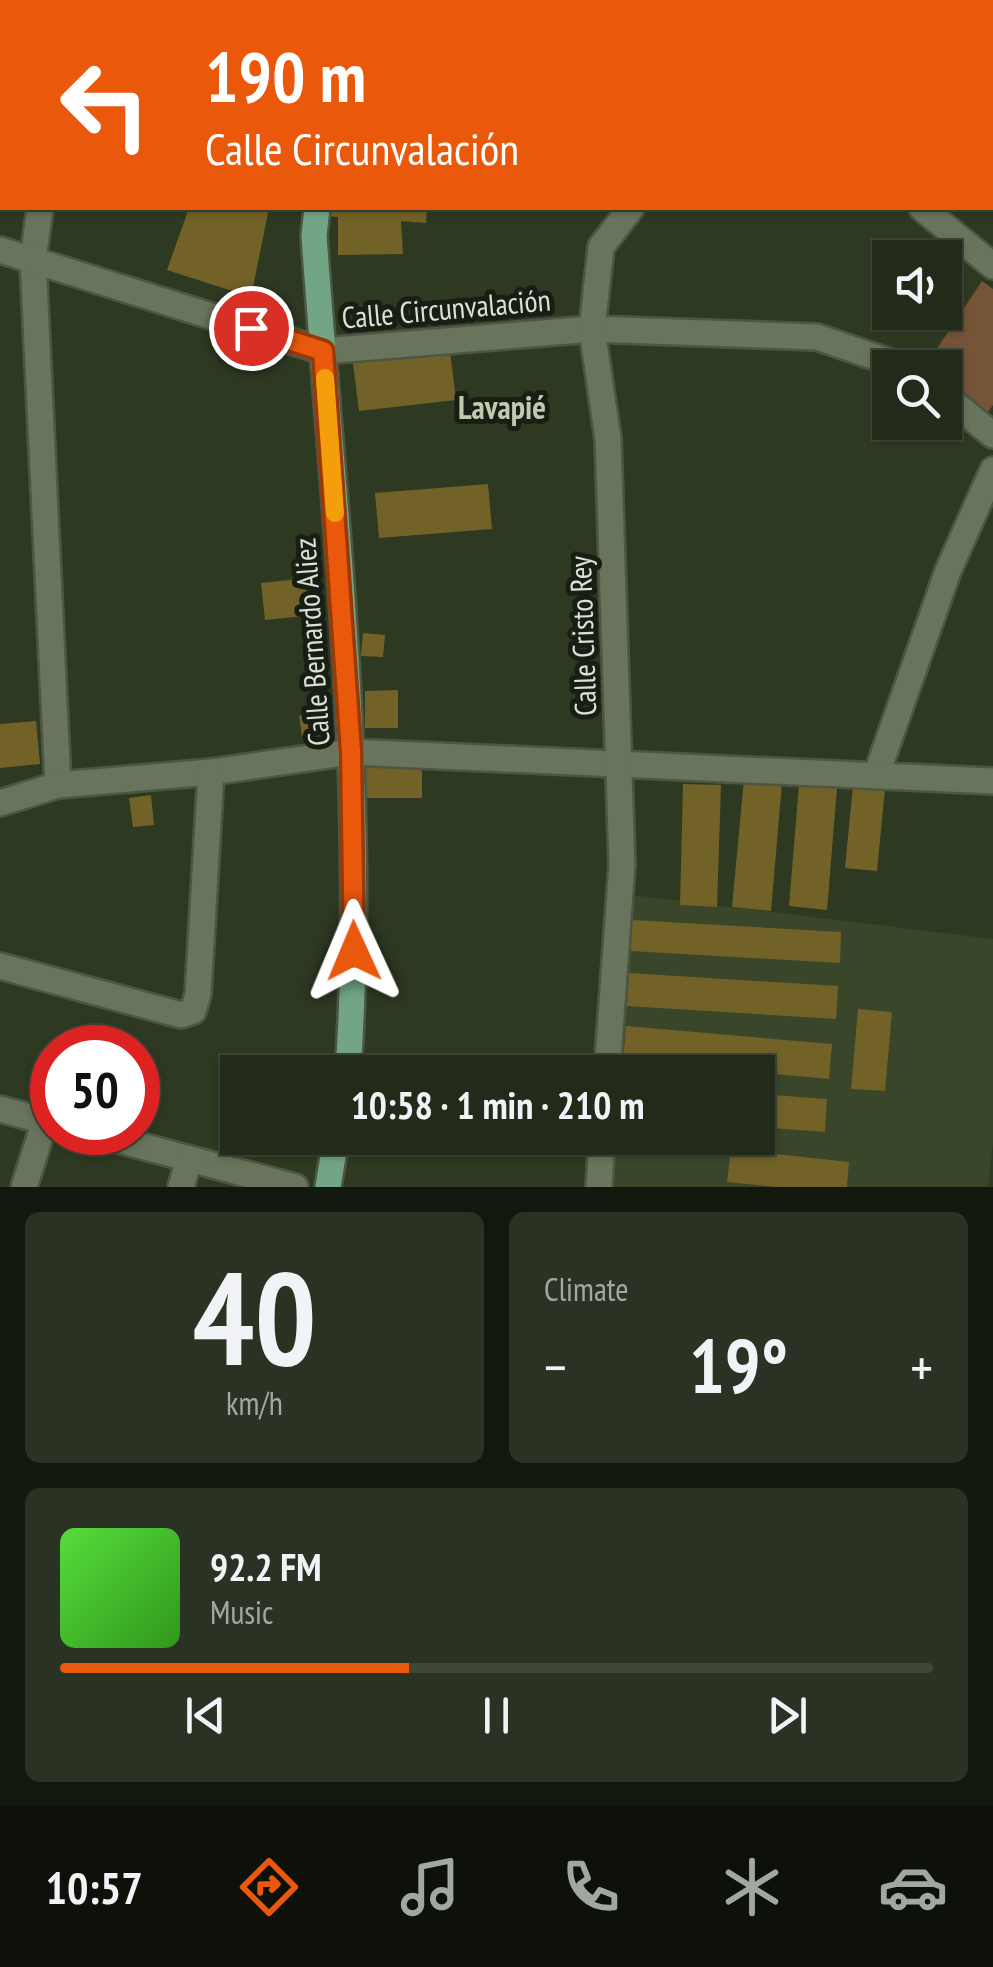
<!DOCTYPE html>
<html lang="en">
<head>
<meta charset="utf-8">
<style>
  :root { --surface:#222b1a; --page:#2a3323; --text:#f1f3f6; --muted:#a2a7a2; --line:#3f4739; --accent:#ea580c }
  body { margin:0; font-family:"PT Sans Narrow",sans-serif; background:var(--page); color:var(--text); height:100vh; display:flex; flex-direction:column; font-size:38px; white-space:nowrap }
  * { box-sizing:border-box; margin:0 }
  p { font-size:32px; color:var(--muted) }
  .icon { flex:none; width:55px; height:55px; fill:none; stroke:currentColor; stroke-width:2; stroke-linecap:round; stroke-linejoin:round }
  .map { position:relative; height:1187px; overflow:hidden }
  .details { display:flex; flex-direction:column; gap:25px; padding:25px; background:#13180e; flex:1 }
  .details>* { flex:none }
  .banner { position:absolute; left:0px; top:0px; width:995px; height:210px; box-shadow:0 2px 8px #0004,0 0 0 2px var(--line); background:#ea580c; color:#fff; overflow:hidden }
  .buttons { position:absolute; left:872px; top:240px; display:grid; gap:20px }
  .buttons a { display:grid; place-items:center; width:90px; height:90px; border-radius:0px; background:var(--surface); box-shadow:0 2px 8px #0004,0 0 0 2px var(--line); font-size:50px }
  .speed { position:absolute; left:30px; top:1025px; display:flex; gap:20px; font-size:50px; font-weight:700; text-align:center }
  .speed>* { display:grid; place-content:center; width:130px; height:130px; border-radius:50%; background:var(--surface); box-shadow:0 2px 8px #0004,0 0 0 2px var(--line); line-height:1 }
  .speed .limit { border:15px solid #d22; background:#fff; color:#111 }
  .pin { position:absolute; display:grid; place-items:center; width:85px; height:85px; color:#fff; margin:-42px; border:5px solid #fff; border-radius:50%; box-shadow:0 2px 10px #0007 }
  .me { position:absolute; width:110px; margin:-55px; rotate:359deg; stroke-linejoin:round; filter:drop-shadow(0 0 8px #0008) }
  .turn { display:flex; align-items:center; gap:35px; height:210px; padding:0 40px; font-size:45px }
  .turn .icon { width:130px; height:130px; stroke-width:2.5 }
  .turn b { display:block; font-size:70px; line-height:85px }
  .big { font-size:75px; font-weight:600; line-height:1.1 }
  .details .widget { flex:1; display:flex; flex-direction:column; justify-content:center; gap:15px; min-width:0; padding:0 35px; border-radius:15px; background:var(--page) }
  .details .dial { align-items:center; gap:0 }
  .dial b { font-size:130px; line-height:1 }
  .song { display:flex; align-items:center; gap:30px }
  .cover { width:120px; height:120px; border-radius:15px; background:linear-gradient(135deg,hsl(110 70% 55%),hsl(110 70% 35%)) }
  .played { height:10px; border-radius:5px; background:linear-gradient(90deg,var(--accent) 40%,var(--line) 40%) }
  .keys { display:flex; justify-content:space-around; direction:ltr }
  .heat { display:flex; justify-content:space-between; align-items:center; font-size:55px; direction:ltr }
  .details .tiles { flex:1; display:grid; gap:25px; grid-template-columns:1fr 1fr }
  .widget:last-child { grid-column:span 2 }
  .trip { position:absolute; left:220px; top:1055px; width:555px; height:100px; border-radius:0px; background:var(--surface); box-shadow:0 2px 8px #0004,0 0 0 2px var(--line); font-weight:600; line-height:100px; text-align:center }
  .menu { display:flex; height:160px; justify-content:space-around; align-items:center; background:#0e110a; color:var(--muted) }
  .menu .icon { width:70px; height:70px }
  .menu .active { color:var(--accent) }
  .menu b { font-size:45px; color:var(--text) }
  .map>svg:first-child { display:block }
</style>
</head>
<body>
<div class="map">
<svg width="993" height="1187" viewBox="0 0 993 1187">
  <rect width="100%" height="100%" fill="#2e3922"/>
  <path fill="#39462a" d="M632,895L993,939V1143L988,1187H599L604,1138H758V1072H612Z"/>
  <path fill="#755438" d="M982,281L993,289V405L988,412L945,376V368L934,367L928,362Z"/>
  <g fill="#726228">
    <path d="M189,208H269L251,297L167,270Z"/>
    <path d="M326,208H427L426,223L401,221L403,254L338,255V217L324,216Z"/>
    <path d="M450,351L456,400L359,411L353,363Z"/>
    <path d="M488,484L492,529L379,538L375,493Z"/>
    <path d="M317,565L323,614L265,620L261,583L299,579L298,567Z"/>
    <path d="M363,633L385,635L383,657L361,656Z"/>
    <path d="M398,690V728H365V691Z"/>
    <path d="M315,714L318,734L302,736L299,716Z"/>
    <path d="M36,721L40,764L0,768V724Z"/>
    <path d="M365,762L422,763V798H364Z"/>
    <path d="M744,779L782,783L771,911L732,907Z"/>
    <path d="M683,784L721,785L717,907L680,905Z"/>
    <path d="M799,785L837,788L827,910L789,906Z"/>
    <path d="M853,785L885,789L877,871L845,868Z"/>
    <path d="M151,795L154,825L133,827L129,798Z"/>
    <path d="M632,920L841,932L840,963L631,951Z"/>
    <path d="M629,973L838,986L836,1019L627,1006Z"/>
    <path d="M858,1009L892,1012L885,1091L851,1089Z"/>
    <path d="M626,1026L832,1044L829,1079L623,1060Z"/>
    <path d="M758,1094L827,1099L825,1132L758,1127Z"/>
    <path d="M731,1149L849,1162L847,1187H776L727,1182Z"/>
  </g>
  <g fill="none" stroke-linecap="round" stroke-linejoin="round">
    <g stroke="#4d5643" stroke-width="30">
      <g id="minor">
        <path d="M659,0L662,2"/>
        <path d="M82,2L83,0"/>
        <path d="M785,2L787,0"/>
        <path d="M0,29L2,30"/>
        <path d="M40,208L33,260L58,785"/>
        <path d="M922,208L993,266"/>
        <path d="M0,250L323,351L592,329L817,337L907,368"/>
        <path d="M945,396L993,435"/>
        <path d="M876,776L948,571L993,470"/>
        <path d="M0,803L58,785L211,772L351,752L993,781"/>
        <path d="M0,966L181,1015L193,1011L198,994L211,772"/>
        <path d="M607,1072L622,864L608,439L592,329L601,247L631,208"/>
        <path d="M0,1109L52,1123"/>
        <path d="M89,1132L295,1187"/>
        <path d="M24,1187L45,1121"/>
        <path d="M181,1187L189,1159"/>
        <path d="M599,1187L602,1138"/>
      </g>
    </g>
    <g stroke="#4d5643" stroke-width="30">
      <g id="major">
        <path d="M439,2L441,0"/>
        <path d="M317,208L314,236C334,514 367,794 348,1072"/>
        <path d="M328,1187L336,1138"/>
      </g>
    </g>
    <use href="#minor" stroke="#68745b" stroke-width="25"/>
    <use href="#major" stroke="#72a586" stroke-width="25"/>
  </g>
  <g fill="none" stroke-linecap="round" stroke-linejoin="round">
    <g stroke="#983908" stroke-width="25">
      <path id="route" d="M251,328L323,351L351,752L354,951"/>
    </g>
    <use href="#route" stroke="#ea580c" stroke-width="18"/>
    <path stroke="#f59e0b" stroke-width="18" d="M325,378L335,513"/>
  </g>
  <g text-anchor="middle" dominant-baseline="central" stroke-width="10" stroke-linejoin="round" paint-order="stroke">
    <g font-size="30" fill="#dbe2d4" stroke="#191e14">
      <text transform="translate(446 308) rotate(-5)">Calle Circunvalación</text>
      <text transform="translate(582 636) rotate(-92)">Calle Cristo Rey</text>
      <text transform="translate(311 642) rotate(-94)">Calle Bernardo Aliez</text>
    </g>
    <g font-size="32" font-weight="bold" fill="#becbb0" stroke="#191e14">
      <text x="502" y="407">Lavapié</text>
    </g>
  </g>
</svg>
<div class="buttons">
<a><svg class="icon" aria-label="sound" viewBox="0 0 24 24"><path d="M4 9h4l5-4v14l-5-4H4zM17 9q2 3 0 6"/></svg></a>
<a><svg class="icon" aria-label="search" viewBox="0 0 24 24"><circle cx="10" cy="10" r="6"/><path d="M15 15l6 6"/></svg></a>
</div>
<div class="speed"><div class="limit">50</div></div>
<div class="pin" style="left:251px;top:328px;background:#d93025"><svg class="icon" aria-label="arrive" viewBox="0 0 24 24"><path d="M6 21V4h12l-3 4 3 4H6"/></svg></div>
<svg class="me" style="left:354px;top:951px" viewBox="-20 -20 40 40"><path d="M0-17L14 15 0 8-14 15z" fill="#ea580c" stroke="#fff" stroke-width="4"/></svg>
<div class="trip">10:58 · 1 min · 210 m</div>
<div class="banner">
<div class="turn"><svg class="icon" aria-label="left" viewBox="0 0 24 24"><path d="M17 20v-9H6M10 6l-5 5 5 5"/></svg><div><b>190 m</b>Calle Circunvalación</div></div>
</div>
</div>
<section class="details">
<div class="tiles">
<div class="widget dial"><b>40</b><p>km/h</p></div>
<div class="widget"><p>Climate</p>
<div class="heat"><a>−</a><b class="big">19°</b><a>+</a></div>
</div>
<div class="widget">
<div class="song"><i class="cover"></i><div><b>92.2 FM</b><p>Music</p></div></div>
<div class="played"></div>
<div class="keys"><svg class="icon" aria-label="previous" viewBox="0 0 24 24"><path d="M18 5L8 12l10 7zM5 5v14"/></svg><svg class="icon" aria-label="pause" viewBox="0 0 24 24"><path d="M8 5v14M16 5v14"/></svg><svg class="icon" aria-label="next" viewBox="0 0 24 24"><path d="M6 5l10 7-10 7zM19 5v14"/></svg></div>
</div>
</div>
</section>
<nav class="menu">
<b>10:57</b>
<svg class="icon active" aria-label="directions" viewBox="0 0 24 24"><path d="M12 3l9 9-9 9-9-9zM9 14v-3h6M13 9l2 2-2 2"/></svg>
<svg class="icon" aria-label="music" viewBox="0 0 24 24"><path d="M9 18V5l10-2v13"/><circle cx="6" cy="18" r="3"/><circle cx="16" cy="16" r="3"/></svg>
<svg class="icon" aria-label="phone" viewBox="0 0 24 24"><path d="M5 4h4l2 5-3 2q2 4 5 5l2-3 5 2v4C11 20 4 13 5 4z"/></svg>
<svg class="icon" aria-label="climate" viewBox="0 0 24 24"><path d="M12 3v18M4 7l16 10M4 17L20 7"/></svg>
<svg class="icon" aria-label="car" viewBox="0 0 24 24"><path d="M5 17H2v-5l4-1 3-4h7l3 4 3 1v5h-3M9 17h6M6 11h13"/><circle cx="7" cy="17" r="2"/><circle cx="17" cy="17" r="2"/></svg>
</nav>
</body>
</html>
